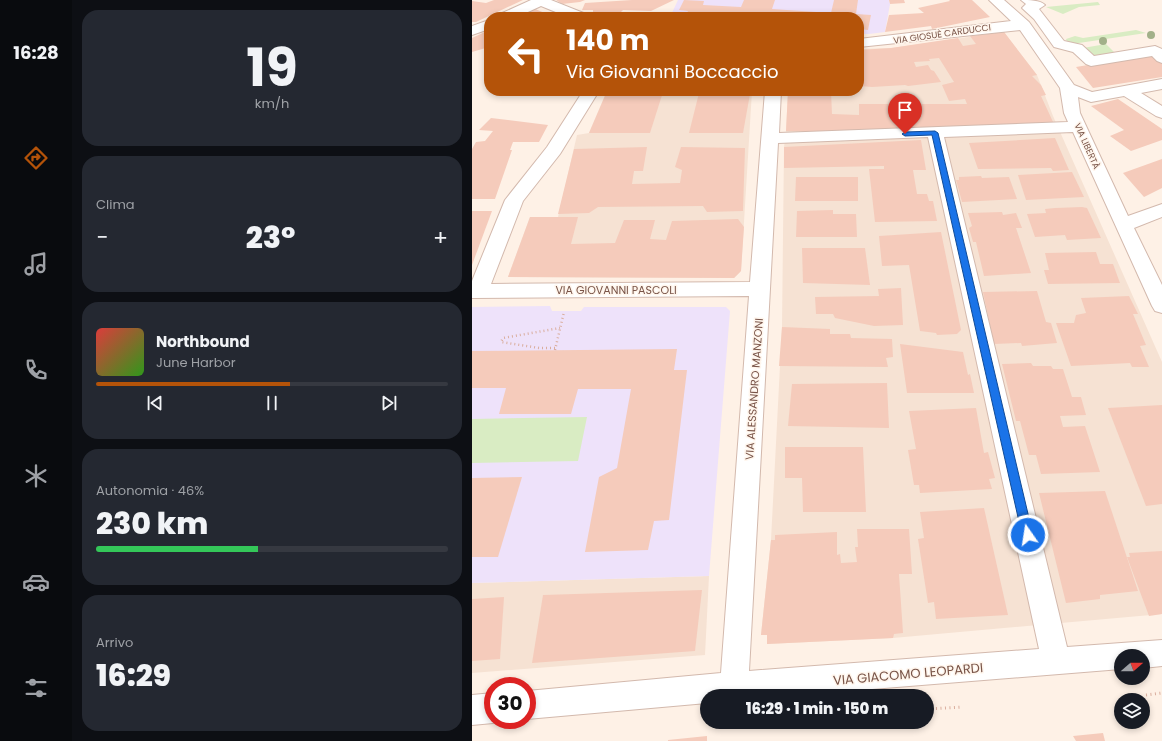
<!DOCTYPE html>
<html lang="it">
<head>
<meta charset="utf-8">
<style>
  :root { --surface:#171b24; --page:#242831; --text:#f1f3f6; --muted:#9ea1a6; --line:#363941; --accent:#b45309 }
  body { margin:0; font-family:Poppins,sans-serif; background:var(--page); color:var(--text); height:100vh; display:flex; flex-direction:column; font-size:15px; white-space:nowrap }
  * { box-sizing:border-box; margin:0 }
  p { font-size:13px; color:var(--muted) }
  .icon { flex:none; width:22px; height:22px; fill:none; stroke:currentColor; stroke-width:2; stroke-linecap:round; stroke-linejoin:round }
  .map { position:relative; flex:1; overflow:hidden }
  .side { display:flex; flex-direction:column; gap:10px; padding:10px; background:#0d0f14; width:400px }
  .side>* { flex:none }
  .top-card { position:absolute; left:12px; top:12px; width:380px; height:84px; border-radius:16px; box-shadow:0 2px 6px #0003; background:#b45309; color:#fff; overflow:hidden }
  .needle { width:26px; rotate:70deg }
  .buttons { position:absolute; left:642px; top:649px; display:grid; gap:8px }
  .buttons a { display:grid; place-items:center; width:36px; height:36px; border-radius:50%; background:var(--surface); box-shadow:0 2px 6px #0003; font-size:20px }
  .speed { position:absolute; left:12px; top:677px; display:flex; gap:8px; font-size:20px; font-weight:700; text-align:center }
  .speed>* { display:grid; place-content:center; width:52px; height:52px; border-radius:50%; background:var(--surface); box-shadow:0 2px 6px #0003; line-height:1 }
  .speed .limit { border:6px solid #d22; background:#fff; color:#111 }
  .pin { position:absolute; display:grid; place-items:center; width:34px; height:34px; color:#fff; margin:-41px -17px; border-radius:50% 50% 50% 0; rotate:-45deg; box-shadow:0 0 4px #0007 }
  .pin .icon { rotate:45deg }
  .me { position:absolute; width:44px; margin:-22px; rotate:347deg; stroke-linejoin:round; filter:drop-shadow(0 0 3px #0008) }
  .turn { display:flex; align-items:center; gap:14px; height:84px; padding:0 16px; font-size:18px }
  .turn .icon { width:52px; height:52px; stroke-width:2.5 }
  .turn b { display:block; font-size:28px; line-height:34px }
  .big { font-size:30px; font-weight:800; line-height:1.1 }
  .side .tile { flex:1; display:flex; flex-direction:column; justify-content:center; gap:6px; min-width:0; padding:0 14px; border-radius:16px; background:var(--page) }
  .side .dial { align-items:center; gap:0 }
  .dial b { font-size:52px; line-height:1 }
  .song { display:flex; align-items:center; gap:12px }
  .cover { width:48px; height:48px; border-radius:6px; background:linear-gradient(135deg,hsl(0 70% 55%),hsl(110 70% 35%)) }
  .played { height:4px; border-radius:2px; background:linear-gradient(90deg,var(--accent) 55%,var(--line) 55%) }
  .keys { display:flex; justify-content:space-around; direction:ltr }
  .heat { display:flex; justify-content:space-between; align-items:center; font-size:22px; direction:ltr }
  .charge { height:6px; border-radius:3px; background:linear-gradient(90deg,#34c759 46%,var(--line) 0) }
  .trip { position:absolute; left:228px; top:689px; width:234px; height:40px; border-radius:20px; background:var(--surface); box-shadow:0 2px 6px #0003; font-weight:800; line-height:40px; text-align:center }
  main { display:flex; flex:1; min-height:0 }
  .dock { display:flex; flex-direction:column; width:72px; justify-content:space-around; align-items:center; background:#090b0e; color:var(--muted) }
  .dock .icon { width:28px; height:28px }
  .dock .selected { color:var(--accent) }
  .dock b { font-size:18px; color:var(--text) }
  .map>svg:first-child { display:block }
</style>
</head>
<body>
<main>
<nav class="dock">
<b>16:28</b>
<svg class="icon selected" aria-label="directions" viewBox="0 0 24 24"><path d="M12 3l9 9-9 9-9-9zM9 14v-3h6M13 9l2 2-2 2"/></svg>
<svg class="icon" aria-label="music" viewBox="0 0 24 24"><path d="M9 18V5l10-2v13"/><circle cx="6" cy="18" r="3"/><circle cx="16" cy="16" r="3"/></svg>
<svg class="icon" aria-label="phone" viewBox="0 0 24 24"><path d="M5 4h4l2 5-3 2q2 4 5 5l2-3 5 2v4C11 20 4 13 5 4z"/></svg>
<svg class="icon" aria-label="climate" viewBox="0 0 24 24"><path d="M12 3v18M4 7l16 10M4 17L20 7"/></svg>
<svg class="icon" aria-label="car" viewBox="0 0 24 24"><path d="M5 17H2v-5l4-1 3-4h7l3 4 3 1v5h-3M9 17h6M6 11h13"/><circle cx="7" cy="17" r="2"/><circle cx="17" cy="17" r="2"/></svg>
<svg class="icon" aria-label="filters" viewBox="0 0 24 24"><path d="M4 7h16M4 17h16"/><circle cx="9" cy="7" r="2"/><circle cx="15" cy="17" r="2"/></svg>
</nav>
<section class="side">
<div class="tile dial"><b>19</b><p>km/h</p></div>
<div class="tile"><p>Clima</p>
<div class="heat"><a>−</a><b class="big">23°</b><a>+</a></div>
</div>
<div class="tile">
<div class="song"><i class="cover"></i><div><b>Northbound</b><p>June Harbor</p></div></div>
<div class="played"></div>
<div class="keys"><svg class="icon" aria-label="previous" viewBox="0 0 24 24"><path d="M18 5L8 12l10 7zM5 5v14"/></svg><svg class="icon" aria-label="pause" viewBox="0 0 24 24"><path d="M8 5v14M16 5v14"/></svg><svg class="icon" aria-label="next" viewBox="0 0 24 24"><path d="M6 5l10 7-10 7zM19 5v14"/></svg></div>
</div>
<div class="tile"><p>Autonomia · 46%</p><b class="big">230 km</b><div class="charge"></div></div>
<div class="tile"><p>Arrivo</p><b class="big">16:29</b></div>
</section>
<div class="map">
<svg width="690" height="741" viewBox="0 0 690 741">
  <rect width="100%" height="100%" fill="#fef1e6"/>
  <g fill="#f6e2d3">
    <path d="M532,32L565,75L581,116L690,362V614L421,638L295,644V635H289L299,540L310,327L312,147L314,131L316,91H387V49L420,48Z"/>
    <path d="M135,91H280L269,271L262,278L36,277L58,217H86L105,135L117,133Z"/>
    <path d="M237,576L233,655L0,673V583Z"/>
  </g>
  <g fill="#eee2fa">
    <path d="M206,0H417L418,4L413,32L397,34H387V17H198Z"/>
    <path d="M78,306L80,311H109L112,307H254L258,311L237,576L0,583V307Z"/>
  </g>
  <g fill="#d9ecc3">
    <path d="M626,2L628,5L607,7L591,14L574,7Z"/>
    <path d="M664,30L674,33L600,44H596L594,39L603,36L611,38Z"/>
    <path d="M634,44L644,54L621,58L611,48Z"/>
    <path d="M115,417L106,461L0,463V419Z"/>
  </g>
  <g fill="#f5cbbb">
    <path d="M22,0H51L4,22H0V1L14,3Z"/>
    <path d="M84,0H113L108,2L90,4Z"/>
    <path d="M160,0H202L179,11L151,10L147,14H138L121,12V10H110L113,3Z"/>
    <path d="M212,0L232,1L231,5L269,7L272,0H303L300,9L359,13L362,0H386L384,14L399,15L396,30L387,29V17H213L216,11L207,10Z"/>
    <path d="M417,0H432L433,3L418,4Z"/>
    <path d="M477,0H500L518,17L460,29L459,26L413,32L417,15L452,13L446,8L478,1Z"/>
    <path d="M61,8L75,14L83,17H44Z"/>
    <path d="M17,30V47L0,52V38Z"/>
    <path d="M532,32L565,75L560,76L569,85L574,95L569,96L582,124L348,133V131H314L316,91H359L360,114L387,115V104H495L493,99L477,101L470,85L482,82L467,58L457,59L458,61L442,62L444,67L456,65L459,70L462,71L469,82L436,86L433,85L400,87L387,86V50L419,48L486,38L491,46L504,44L498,36Z"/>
    <path d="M681,54L690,63V77L621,88L604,67Z"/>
    <path d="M135,91L191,92L178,133H117Z"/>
    <path d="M227,93L278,94L271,133H217Z"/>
    <path d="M646,99L690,129V140L659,151L638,136L652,130L619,106Z"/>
    <path d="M19,118L76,125L67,142H41L38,150H40L23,199H0V149L4,142L13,141L21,131L7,130Z"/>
    <path d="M583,138L597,170L581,171L579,168L506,169L497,143Z"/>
    <path d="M449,140L454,170H441L445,194H455L457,201H461L465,221L403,222L397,169H412V166L312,168V147Z"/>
    <path d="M175,147L171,171H162L160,184L208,183L210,170L203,167L209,147L273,148L271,211L235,212L231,206L126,207L117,213L86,214L102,149Z"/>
    <path d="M690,159V188L672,197L651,173Z"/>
    <path d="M600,172L612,197L554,200L546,175Z"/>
    <path d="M509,176L510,178L537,177L545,199L490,202L484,180H487V177Z"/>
    <path d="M324,177H386V201H323Z"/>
    <path d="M610,207L615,208L629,238L595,240L593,235L563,237L555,214L574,213L573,209L583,208Z"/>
    <path d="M361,210V214H384L385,237H324L325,211Z"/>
    <path d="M0,211H20L0,265Z"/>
    <path d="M530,212L531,215L544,213L550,228H544L559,273L512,276L504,242H501L497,228L500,226L496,213Z"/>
    <path d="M58,217H106L99,244L143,243L152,220H183L178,239L194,240L200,221L266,219L272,227L269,271L262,278L36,277Z"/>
    <path d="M469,232L489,330L485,334L465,335L464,333L448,331L437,265L410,266L407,236Z"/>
    <path d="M330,248H393L398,285L331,283Z"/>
    <path d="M624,252L628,264H641L648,283L576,284L572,270H577L573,253Z"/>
    <path d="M429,288L431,325L402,326L363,318L361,314H344L343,297L407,296L406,289Z"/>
    <path d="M565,291L574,322L579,323L585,343L550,346L549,343L522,344L511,292Z"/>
    <path d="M657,296L666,314H661L674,345L668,346L677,367H660L658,363L599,366L584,323H602L604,315L614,313L609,298Z"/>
    <path d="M310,327L358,329V334H378L379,338L420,339L421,357L414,358L416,367L307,366Z"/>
    <path d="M428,344L491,352L496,375L498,374L502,393H435Z"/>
    <path d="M205,349L202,370H215L197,520L182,521L176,550L113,552L127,477L145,468L159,389H106L99,414H27L34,388H0V351Z"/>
    <path d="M559,363L561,366H579L581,369H591L600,397H609L614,415L588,416L591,427L613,426L628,472L569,474L564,455H557L548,421H544L530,364Z"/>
    <path d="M415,383L417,428L316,426L320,384Z"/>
    <path d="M690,405V504L674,506L636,408Z"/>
    <path d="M504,408L512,453L516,452L523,478L517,479L520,489L448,493L447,485H442L436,450L444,449L437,411Z"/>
    <path d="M313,447H391L394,512H331L330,478H313Z"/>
    <path d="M50,477L26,557H0V478Z"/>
    <path d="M633,491L666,591L628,595V599L594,603L567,493Z"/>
    <path d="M512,508L536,615L464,619L462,602L456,603L446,539L452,538L448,512Z"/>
    <path d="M385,529H437L440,574H427L431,633L422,634L421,638L295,644V635H289L299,540H303V535L365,532V555L368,554L369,563L385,562L383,547H386Z"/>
    <path d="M690,551V614L677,616L655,557H658L657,553Z"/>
    <path d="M230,590L223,651L60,663L71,595Z"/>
    <path d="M32,597L28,659L0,661V599Z"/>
    <path d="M631,733L633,741H604L601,736Z"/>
    <path d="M235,736V741H196V740Z"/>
  </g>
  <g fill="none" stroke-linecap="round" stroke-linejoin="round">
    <g stroke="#d3b9ad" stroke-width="2">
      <g id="minor">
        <path d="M59,0H79L114,14L116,17H96L69,6L45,17H26L28,14Z"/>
        <path d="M517,0H532L557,22L602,85L620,92L690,79V89L669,93L690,106V118L684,116L652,96L619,102L606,97L608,113L656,216L690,204V217L662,228L690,285V313L683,311L680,306L601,132L472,137L595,647L690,640V666L671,668V656H649V669L313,696H235V703L55,719V691L249,673L277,296L0,298V281L33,200L75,147L111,91H127L88,154L51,201L19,284L278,282L293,91H309L307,133L596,122L592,113L588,88L548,30L387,47V39L539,21ZM456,137L567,649L277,671L306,143Z"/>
        <path d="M549,0C557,0 568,0 573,5L567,9L592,41L610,45L622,56L683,46L690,49V63L685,61L680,56L619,66L614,64L601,52L582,47L562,19L550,8L554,4Z"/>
        <path d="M17,20V29L0,35V26Z"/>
        <path d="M21,693V720H27L21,723L0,725V695Z"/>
      </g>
    </g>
    <g stroke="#daae9e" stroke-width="2.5" stroke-dasharray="1 3" stroke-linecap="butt">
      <path d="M83,348H67L29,342L31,338L88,328"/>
      <path d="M83,350L92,312"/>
    </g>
    <g stroke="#daae9e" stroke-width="3" stroke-dasharray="1 3.5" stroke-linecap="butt">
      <path d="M674,695L690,693"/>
      <path d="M455,709L490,707"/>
    </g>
    <use href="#minor" fill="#fff" fill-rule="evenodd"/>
  </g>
  <g fill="#a2b089">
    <circle cx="679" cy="35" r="4"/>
    <circle cx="631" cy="41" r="4"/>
  </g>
  <path fill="#1a73e8" stroke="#114b97" d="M463,131L466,133L561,535L559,538H552L550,535L460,135L433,136L430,134L433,132Z"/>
  <g text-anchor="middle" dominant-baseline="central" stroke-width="3" stroke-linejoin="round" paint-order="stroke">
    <g font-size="9" fill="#795448" stroke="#fff6ed">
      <text transform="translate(470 34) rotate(-8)">VIA GIOSUÈ CARDUCCI</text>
      <text transform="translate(615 146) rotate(66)">VIA LIBERTÀ</text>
    </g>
    <g font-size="11" fill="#795448" stroke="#fff6ed">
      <text x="144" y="290">VIA GIOVANNI PASCOLI</text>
      <text transform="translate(282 389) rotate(-86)">VIA ALESSANDRO MANZONI</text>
    </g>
    <g font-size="13" fill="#795448" stroke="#fff6ed">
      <text transform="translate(436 674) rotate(-5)">VIA GIACOMO LEOPARDI</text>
    </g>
  </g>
</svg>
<div class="buttons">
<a><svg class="needle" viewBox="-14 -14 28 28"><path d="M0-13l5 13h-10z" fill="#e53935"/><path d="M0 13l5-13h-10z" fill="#9ea1a6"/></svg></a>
<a><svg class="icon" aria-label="layers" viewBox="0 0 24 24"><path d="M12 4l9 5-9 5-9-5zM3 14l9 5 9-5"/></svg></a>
</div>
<div class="speed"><div class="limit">30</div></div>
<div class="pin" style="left:433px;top:134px;background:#d93025"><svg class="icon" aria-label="arrive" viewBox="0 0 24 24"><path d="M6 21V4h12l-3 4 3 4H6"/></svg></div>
<svg class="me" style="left:556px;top:535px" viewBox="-20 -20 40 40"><circle r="17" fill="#1a73e8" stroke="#fff" stroke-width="3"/><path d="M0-11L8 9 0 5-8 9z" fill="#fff"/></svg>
<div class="trip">16:29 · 1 min · 150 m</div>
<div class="top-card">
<div class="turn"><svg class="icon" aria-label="left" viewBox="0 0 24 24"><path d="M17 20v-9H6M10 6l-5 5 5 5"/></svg><div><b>140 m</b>Via Giovanni Boccaccio</div></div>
</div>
</div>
</main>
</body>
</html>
